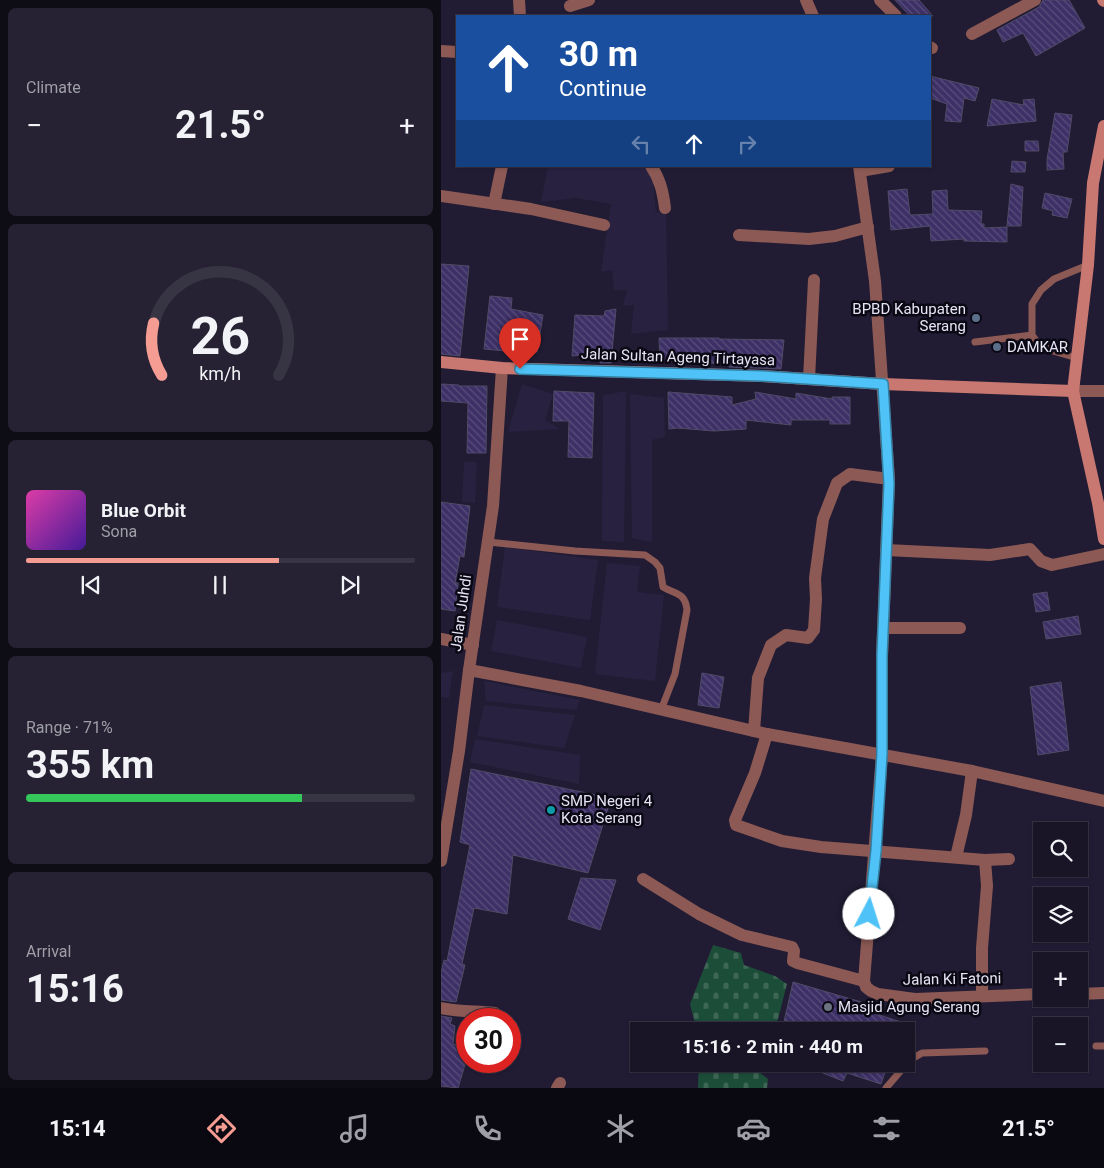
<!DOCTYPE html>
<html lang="en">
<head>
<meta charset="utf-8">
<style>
  :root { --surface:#191527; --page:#262233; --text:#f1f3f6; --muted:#9f9fa7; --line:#373444; --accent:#f59c93 }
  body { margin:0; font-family:Roboto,sans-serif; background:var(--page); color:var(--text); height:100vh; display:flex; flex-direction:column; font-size:19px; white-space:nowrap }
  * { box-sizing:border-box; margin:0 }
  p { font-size:16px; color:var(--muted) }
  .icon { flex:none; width:28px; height:28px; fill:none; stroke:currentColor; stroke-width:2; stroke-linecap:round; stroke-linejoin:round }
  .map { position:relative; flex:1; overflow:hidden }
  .details { display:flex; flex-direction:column; gap:8px; padding:8px; background:#0e0c15; width:441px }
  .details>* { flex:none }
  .top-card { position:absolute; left:15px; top:15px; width:475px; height:152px; border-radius:0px; box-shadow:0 1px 4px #0004,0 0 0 1px var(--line); background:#1a4fa0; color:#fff; overflow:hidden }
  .buttons { position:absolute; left:592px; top:822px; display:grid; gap:10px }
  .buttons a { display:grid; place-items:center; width:55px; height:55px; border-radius:0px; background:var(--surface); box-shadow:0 1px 4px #0004,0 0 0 1px var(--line); font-size:25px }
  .speed { position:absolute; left:15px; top:1008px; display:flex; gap:10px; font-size:25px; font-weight:700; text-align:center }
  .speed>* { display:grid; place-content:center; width:65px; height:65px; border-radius:50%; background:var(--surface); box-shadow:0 1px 4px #0004,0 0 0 1px var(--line); line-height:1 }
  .speed .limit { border:8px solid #d22; background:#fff; color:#111 }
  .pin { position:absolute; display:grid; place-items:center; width:42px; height:42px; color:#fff; margin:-51px -21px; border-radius:50% 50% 50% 0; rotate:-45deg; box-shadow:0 0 5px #0007 }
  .pin .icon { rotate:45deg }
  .me { position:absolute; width:55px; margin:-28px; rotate:5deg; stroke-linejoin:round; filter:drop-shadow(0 0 4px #0008) }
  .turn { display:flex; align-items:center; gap:18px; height:105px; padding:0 20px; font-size:22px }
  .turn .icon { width:65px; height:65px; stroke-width:2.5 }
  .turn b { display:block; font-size:35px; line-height:42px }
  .lanes { display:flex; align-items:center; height:48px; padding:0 20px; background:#0003; justify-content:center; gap:25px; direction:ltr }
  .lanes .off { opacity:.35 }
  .big { font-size:38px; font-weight:700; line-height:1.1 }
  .details .card { flex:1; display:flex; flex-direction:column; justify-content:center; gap:8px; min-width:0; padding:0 18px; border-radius:8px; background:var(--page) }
  .details .dial { align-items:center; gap:0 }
  .dial svg { height:130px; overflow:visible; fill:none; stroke:var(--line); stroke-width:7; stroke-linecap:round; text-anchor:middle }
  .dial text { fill:var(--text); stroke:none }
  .song { display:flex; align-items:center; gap:15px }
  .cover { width:60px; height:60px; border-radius:8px; background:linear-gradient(135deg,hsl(320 70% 55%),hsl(260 70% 35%)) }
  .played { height:5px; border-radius:2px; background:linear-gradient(90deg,var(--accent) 65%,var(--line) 65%) }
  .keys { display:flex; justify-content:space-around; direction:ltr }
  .heat { display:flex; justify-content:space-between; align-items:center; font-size:28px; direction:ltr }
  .charge { height:8px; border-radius:4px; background:linear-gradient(90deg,#34c759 71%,var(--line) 0) }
  .trip { position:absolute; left:189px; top:1022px; width:285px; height:50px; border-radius:0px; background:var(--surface); box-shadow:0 1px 4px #0004,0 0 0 1px var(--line); font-weight:700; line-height:50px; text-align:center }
  .tabs { display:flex; height:80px; justify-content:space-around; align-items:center; background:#0a0810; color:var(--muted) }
  .tabs .icon { width:35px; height:35px }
  .tabs .active { color:var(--accent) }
  .tabs b { font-size:22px; color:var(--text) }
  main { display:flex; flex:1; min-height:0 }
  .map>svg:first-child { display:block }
</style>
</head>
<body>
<main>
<section class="details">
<div class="card"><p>Climate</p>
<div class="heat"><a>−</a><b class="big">21.5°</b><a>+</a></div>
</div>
<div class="card dial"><svg viewBox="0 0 100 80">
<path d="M14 69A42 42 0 1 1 86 69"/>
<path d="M14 69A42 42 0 0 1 9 37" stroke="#f59c93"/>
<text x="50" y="56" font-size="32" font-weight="700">26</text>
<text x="50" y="72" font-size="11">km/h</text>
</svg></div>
<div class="card">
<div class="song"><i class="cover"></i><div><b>Blue Orbit</b><p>Sona</p></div></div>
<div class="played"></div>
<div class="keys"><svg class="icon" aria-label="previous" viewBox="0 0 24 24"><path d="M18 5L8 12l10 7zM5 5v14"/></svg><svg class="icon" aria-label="pause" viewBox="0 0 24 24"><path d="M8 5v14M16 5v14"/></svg><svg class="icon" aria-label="next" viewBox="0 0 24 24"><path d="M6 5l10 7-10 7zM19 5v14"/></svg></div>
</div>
<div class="card"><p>Range · 71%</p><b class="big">355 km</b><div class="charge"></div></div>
<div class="card"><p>Arrival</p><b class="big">15:16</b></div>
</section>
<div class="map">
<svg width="663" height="1088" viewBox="0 0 663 1088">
  <defs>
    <pattern id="cemetery-stones" width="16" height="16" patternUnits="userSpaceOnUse" patternTransform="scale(1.25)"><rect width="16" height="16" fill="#1c4d38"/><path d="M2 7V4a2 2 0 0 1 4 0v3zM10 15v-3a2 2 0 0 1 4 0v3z" fill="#3d6655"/></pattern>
    <pattern id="building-back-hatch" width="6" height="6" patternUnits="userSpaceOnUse" patternTransform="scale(1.25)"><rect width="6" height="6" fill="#3d3066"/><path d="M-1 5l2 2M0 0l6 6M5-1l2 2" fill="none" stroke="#594e7c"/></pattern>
  </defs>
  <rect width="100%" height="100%" fill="#211c34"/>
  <g fill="#282240">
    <path d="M107,166H203L212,181L215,213L225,210L227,330L190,334L193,305L182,306L186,290H173L171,270L160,272L170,204L135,198L100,202Z"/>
    <path d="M81,384L112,394L104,420L119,429L67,432Z"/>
    <path d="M185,391L183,542L161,541L162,395Z"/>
    <path d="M189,394L223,398L224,437L211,440V542L191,538Z"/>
    <path d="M23,462H36L34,503L21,502Z"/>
    <path d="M64,547L157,560L149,620L56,607Z"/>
    <path d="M166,563L199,566L196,592L223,595L214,681L154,674Z"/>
    <path d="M56,620L146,637L140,668L50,651Z"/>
    <path d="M12,671L8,698L0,697V673Z"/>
    <path d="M43,681L139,700L135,710L45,701Z"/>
    <path d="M43,705L134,715L123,748L36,736Z"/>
    <path d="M34,739L139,755L138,784L29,762Z"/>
  </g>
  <g fill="url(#cemetery-stones)">
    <path d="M272,945L300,953L303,965L334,976L346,984L334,1031H256L249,1004Z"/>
    <path d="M258,1064H323L318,1072L327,1079L326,1088H257Z"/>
  </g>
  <g fill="url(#building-back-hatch)" stroke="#504b67">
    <path d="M454,0H478L492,16H469Z"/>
    <path d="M602,0H628L644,28L595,56L582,33L562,42L556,30L598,7Z"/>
    <path d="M489,76L538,88L534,101L523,98L520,122L504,121L506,104L489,98Z"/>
    <path d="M551,99L583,105L582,100L593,99L595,121L546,126Z"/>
    <path d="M614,113L631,115L626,152H622L623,169L606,170V159Z"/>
    <path d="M584,141H597L598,151H584Z"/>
    <path d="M571,161L585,162L584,172H570Z"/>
    <path d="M570,184L582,187L580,226H566Z"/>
    <path d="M466,189L469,215L492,214L491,191L506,190L507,210L541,211L540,224H543V228L566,227V242L523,241V239L490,241L489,226L450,230L447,191Z"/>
    <path d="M604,193L631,199L626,218L611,215L612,211L601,208Z"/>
    <path d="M0,264L28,266L19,356L0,354Z"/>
    <path d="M49,296L71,298L70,309L102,315L96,352L65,347V351L43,349Z"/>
    <path d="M175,309L170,363H159L160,353L131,356L134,315L163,316L164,311Z"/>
    <path d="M218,338H278V339L343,340L340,369L288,367V364L219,361Z"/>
    <path d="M0,384L18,385V386H46L45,453H26L27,403L0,401Z"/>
    <path d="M113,391L153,393L151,458L127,457L128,421H112Z"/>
    <path d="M227,392L291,397V405L315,399L314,392L355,399V393L391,399V397H409V424H389V420H350V425L305,420V429L273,431L236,428L228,429Z"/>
    <path d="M0,502L29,506L23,557L19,556L14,583H17L14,611L0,609Z"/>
    <path d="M606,592L609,610L595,612L592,594Z"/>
    <path d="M637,616L640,634L605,639L602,622Z"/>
    <path d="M261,673L283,677L278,708L257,705Z"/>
    <path d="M620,682L628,750L597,755L589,687Z"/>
    <path d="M30,769L170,798L147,873L72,855L66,914L33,908L21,964L24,965L15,1002L0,1000V973L3,960L6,961L29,845L19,842Z"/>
    <path d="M140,878L175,880L159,930L127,919Z"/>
    <path d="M352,982L427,1004L426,1011L460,1022L457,1031H341Z"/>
    <path d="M0,1016L11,1018L9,1024L14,1026L12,1044L26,1048V1058L17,1088L0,1086Z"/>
    <path d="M359,1064H447L440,1084L406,1073L402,1081Z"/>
  </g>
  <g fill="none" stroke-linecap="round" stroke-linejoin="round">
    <g stroke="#8c5954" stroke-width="7">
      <path d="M534,342L591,335"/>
      <path d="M636,358L612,351L597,343L591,335V304L600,290L613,279L647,265"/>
      <path d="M47,542L134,551L204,555L214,562L219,568L222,587C235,595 244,592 246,610L234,674L220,710"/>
      <path d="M655,1046H663"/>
      <path d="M445,1088L469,1060L481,1053L544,1051"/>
    </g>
    <g stroke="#8c5954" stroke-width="12">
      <path d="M78,0L79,16"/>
      <path d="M365,0L372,16"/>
      <path d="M439,0L455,16"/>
      <path d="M129,6L148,0"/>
      <path d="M531,34L594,0"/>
      <path d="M489,47L491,48"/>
      <path d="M0,51L16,52"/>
      <path d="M210,166C219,179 222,192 224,208"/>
      <path d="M418,166L434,281L448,479L441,656V754L423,981L425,987L430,991L437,994L474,999L601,994"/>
      <path d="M419,171L448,166"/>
      <path d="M0,196L90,209L163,225"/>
      <path d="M53,204L61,166"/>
      <path d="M298,235L368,239L394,236L427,227"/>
      <path d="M368,379L373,280"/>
      <path d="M632,391H663"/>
      <path d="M445,550L549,555L589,549L600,561L611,565L663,554"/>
      <path d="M442,628H519"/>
      <path d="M0,639L32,645"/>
      <path d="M28,670L140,691L326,734L531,771L663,801"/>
      <path d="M313,731L317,678L330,645L345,635L367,638L373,630L375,599L374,578L382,519L396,483L409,474L448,479"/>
      <path d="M326,734L314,773L294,820L295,825L341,841L380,847L544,860L568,859"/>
      <path d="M515,857L525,815L531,771"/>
      <path d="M0,861L18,751L28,670L52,506L61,368"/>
      <path d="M202,879L258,914L301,935L351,947L353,951L352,961L356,963L423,981"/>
      <path d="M639,994L663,993"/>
      <path d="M541,995V948L546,886L544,860"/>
      <path d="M0,1008C18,1012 35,1011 54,1013"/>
      <path d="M116,1088L119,1083"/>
    </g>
    <g stroke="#c97871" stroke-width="12">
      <path d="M662,0L663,1"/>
      <path d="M663,126L652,183L647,265L632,391L657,503L663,539"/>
      <path d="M0,362L61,368L321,376L442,384L632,391"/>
    </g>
  </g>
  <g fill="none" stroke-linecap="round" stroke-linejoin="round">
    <g stroke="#337fa1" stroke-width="12">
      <path id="route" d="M79,369L321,376L442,384L448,484L441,656V754L435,851L428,914"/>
    </g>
    <use href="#route" stroke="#4fc3f7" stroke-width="9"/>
  </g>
  <g fill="#5c6f8a" stroke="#0a0813" stroke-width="2">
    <circle cx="535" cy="318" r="5"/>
    <circle cx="556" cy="347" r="5"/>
  </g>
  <circle fill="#0f9aa8" stroke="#0a0813" stroke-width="2" cx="110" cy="810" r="5"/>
  <circle fill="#6b7280" stroke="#0a0813" stroke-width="2" cx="387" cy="1007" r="5"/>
  <g text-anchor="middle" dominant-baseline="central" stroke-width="5" stroke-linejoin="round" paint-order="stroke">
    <g font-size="15" fill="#e5e3f4" stroke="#0a0813" text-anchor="start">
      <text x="525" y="309" text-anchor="end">BPBD Kabupaten<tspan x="525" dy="17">Serang</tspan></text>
      <text x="566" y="347">DAMKAR</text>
      <text x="120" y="801">SMP Negeri 4<tspan x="120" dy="17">Kota Serang</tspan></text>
      <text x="397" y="1007">Masjid Agung Serang</text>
    </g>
    <g font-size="15" fill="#e5e3f4" stroke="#0a0813">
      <text transform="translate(237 357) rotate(2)">Jalan Sultan Ageng Tirtayasa</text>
      <text transform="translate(20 613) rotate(-82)">Jalan Juhdi</text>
      <text transform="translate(511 979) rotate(-1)">Jalan Ki Fatoni</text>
    </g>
  </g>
</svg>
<div class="buttons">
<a><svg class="icon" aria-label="search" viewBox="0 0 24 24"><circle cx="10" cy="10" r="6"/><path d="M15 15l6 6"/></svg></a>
<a><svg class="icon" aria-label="layers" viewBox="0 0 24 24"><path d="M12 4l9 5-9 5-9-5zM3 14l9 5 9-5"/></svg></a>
<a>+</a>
<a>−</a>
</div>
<div class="speed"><div class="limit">30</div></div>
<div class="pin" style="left:79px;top:369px;background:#d93025"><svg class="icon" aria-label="arrive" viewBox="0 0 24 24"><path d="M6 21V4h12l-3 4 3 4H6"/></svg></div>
<svg class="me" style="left:428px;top:914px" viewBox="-20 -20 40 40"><circle r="19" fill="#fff"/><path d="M0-13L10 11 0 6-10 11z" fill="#4fc3f7"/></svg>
<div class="trip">15:16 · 2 min · 440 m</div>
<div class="top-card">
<div class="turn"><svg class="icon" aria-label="ahead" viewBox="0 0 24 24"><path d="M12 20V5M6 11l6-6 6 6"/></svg><div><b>30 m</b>Continue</div></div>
<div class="lanes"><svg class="icon off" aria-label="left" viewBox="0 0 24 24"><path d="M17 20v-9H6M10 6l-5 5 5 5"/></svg><svg class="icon" aria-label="ahead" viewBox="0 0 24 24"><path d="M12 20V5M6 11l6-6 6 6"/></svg><svg class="icon off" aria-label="right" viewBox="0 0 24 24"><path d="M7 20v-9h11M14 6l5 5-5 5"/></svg></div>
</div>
</div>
</main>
<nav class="tabs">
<b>15:14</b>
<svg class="icon active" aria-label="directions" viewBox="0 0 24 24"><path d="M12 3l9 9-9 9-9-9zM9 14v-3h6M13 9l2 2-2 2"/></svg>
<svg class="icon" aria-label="music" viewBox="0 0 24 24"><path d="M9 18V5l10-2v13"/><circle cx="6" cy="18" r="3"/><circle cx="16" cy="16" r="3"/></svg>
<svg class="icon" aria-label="phone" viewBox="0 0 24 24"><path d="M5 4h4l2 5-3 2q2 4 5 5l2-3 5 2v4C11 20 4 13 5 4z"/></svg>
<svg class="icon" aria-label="climate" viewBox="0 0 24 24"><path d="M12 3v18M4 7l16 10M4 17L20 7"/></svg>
<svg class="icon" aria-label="car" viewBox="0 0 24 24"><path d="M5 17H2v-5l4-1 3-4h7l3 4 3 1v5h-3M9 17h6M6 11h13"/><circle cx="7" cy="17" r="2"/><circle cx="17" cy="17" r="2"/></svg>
<svg class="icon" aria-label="filters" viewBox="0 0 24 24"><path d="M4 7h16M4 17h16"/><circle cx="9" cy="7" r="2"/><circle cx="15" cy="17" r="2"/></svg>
<b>21.5°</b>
</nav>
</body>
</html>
